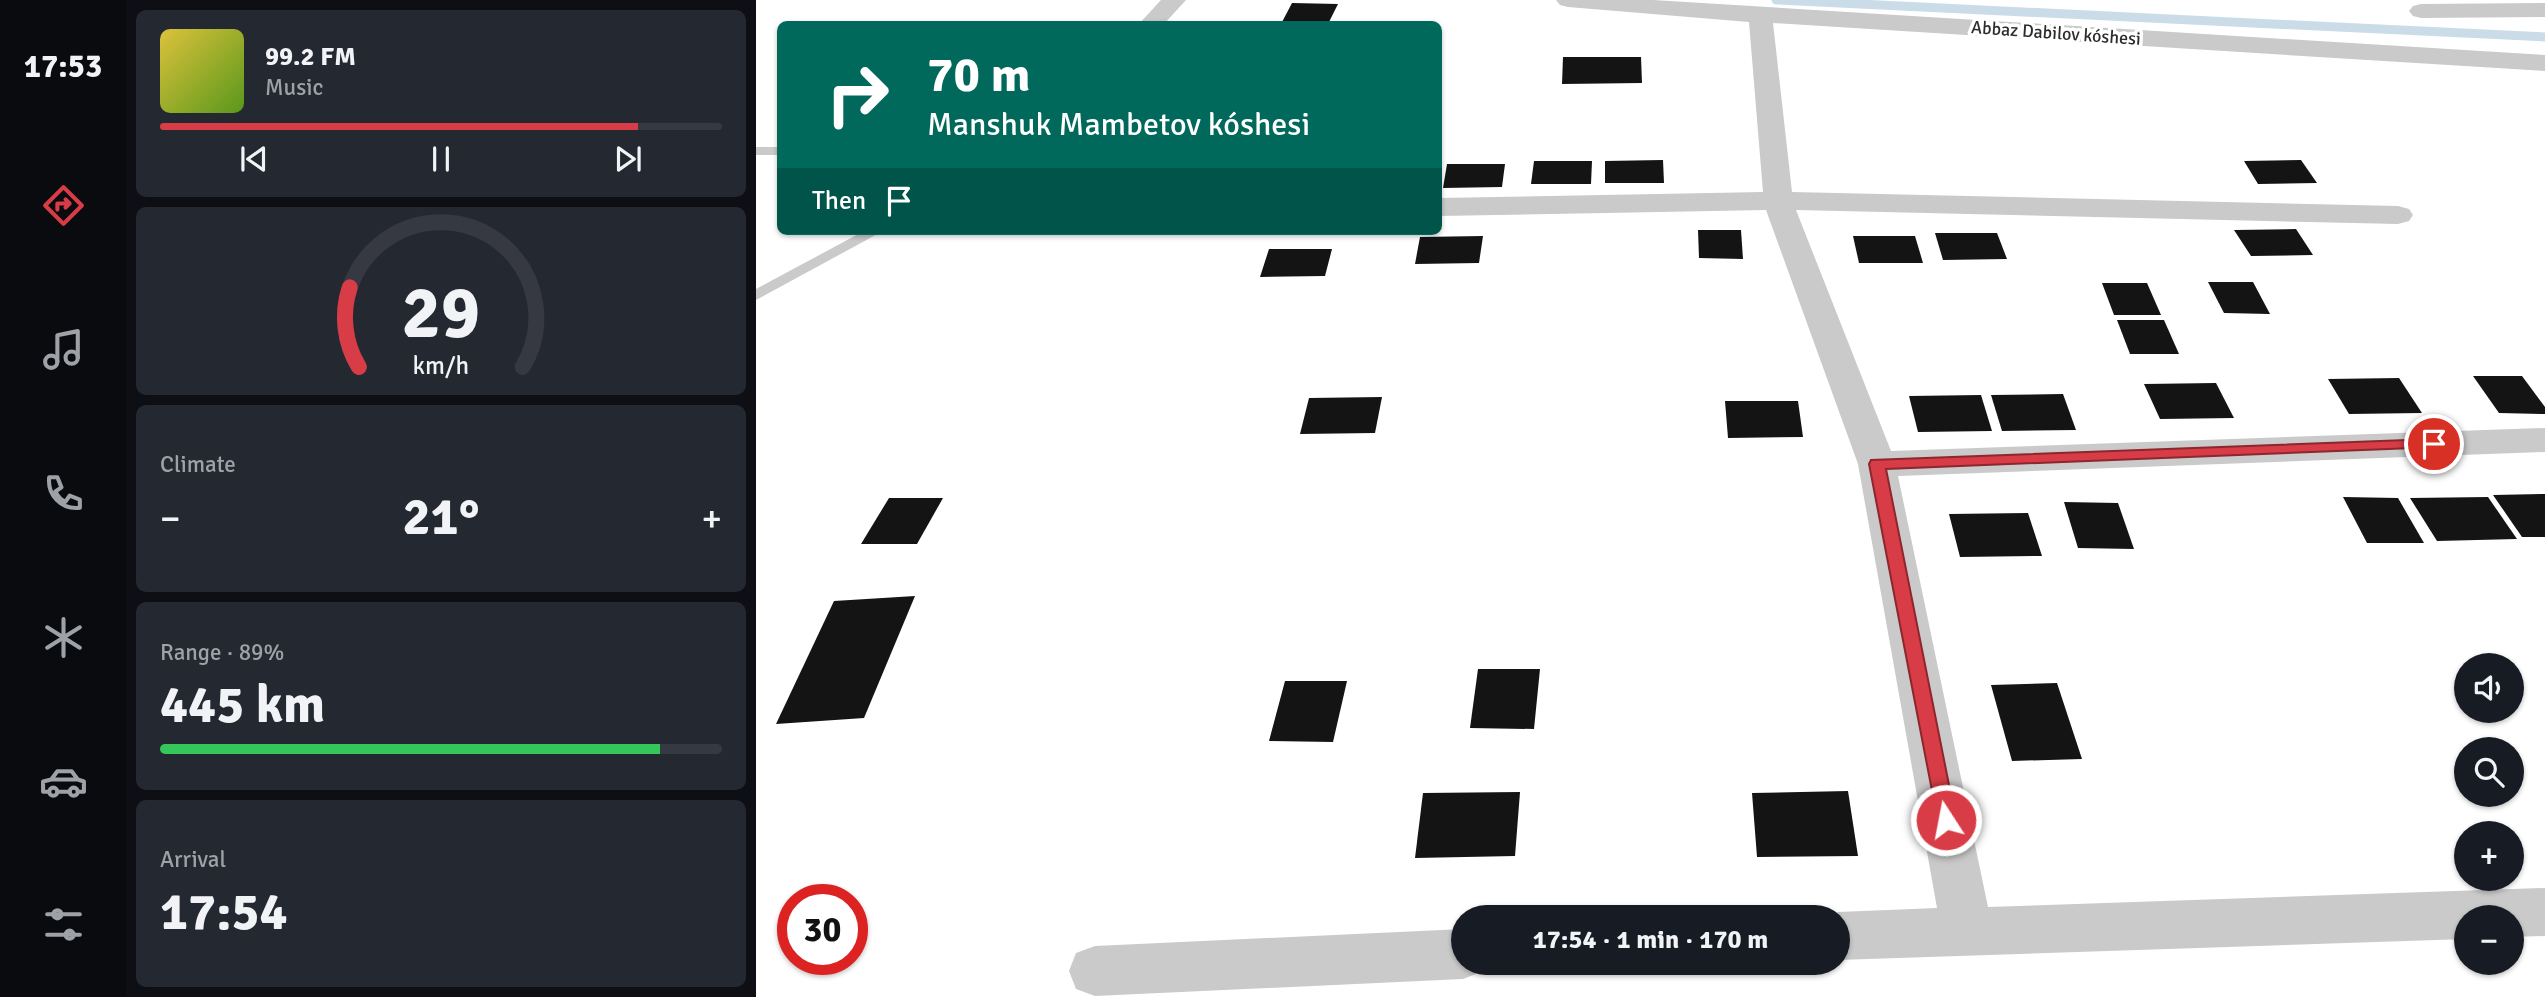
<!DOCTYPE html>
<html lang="en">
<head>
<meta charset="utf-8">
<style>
  :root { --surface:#171b24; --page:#242831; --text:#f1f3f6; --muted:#9ea1a6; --line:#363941; --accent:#d83c46 }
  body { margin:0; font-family:Signika,sans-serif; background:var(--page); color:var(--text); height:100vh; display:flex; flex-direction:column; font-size:26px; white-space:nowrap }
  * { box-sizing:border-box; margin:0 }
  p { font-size:23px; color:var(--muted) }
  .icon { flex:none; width:38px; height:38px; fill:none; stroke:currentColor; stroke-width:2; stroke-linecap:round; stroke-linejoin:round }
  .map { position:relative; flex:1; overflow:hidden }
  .sheet { display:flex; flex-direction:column; gap:10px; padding:10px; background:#0d0f14; width:630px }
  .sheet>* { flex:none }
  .hud { position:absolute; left:21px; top:21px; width:665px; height:214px; border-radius:10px; box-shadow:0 2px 5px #0004; background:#00695c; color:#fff; overflow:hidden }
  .controls { position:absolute; left:1698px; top:653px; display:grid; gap:14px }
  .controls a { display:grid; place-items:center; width:70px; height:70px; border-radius:50%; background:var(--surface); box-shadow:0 2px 5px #0004; font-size:35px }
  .speed { position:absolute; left:21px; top:884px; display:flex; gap:14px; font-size:35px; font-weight:700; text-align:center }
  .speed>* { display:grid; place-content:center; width:91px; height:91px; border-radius:50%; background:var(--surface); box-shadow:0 2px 5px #0004; line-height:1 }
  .speed .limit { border:10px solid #d22; background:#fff; color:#111 }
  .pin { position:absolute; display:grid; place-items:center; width:60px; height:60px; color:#fff; margin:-30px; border:4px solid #fff; border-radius:50%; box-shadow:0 2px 7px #0007 }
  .me { position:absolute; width:77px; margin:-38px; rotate:349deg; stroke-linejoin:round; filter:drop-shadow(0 0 5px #0008) }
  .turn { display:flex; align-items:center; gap:24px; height:147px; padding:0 35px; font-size:32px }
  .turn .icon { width:91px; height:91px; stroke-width:2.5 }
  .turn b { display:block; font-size:49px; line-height:60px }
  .then { display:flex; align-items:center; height:66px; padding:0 35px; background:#0003; gap:14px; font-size:26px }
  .big { font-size:52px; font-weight:700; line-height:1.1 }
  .sheet .widget { flex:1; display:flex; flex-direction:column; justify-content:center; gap:10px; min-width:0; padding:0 24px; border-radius:10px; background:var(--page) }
  .sheet .dial { align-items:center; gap:0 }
  .dial svg { height:182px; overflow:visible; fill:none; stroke:var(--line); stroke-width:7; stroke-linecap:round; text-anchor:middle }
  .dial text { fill:var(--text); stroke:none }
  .song { display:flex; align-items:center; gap:21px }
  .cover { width:84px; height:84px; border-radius:10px; background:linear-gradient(135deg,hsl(50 70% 55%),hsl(90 70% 35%)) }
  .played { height:7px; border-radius:4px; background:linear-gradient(90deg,var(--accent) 85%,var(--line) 85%) }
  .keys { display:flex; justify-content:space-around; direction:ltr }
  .heat { display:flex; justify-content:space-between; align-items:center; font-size:38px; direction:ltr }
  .charge { height:10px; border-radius:5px; background:linear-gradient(90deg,#34c759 89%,var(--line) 0) }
  .trip { position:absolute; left:695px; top:905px; width:399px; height:70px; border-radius:35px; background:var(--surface); box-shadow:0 2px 5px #0004; font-weight:700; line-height:70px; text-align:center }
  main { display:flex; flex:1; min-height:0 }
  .menu { display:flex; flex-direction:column; width:126px; justify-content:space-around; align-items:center; background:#090b0e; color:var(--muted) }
  .menu .icon { width:49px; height:49px }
  .menu .on { color:var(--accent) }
  .menu b { font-size:32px; color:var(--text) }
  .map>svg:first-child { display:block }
</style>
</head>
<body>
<main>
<nav class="menu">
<b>17:53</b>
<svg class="icon on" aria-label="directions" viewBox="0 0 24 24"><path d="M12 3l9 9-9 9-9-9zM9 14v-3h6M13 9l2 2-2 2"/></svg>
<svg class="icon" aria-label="music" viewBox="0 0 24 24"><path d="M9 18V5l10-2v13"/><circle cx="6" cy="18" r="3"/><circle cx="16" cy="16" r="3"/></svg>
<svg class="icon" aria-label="phone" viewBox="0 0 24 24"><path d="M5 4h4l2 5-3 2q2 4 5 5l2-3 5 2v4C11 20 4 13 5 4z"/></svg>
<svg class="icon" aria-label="climate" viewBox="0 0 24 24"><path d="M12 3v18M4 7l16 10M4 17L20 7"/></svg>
<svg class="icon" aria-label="car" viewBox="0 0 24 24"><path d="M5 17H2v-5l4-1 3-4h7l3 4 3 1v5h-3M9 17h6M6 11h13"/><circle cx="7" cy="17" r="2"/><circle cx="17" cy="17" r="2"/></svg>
<svg class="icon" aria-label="filters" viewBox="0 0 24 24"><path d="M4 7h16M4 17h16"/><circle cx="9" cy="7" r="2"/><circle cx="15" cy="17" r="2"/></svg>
</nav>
<section class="sheet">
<div class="widget">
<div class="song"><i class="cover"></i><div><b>99.2 FM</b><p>Music</p></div></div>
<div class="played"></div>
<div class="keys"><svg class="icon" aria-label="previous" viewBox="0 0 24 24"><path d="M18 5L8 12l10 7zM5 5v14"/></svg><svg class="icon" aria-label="pause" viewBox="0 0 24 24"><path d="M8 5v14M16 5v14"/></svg><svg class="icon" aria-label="next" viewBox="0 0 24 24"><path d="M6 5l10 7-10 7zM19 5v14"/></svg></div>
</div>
<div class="widget dial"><svg viewBox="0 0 100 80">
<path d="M14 69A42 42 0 1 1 86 69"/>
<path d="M14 69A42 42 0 0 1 10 34" stroke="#d83c46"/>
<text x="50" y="56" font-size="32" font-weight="700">29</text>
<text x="50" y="72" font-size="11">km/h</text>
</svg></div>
<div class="widget"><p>Climate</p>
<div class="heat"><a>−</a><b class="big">21°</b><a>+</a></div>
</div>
<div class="widget"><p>Range · 89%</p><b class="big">445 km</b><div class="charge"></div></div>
<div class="widget"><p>Arrival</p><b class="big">17:54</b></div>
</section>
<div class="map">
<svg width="1789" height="997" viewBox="0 0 1789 997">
  <rect width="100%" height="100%" fill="#fff"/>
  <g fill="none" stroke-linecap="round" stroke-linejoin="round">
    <path stroke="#c9dce8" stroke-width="9" d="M1020,0L1789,37"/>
  </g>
  <g fill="#141414">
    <path d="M536,3L582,4L572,24H525Z"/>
    <path d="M807,57H885L886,83L806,84Z"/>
    <path d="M907,160L908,183H849V161Z"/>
    <path d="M1545,160L1561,183L1502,184L1488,161Z"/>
    <path d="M778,161H836L835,184H775Z"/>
    <path d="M691,164H749L746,187L687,188Z"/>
    <path d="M1540,229L1557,255L1495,256L1478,230Z"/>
    <path d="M942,230H985L987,259L943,258Z"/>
    <path d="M1179,233H1241L1251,259L1187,260Z"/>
    <path d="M727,236L723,263L659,264L664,237Z"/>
    <path d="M1097,236H1159L1167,263H1103Z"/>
    <path d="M513,249H576L569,276L504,277Z"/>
    <path d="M1452,282H1497L1514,314L1468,313Z"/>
    <path d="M1346,283H1391L1405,315H1358Z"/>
    <path d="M1361,320H1408L1423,354H1374Z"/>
    <path d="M1717,376H1766L1789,407V414L1743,413Z"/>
    <path d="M1643,378L1666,413L1593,414L1572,379Z"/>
    <path d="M1460,383L1478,418L1404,419L1388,384Z"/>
    <path d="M1307,394L1320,430L1246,431L1235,395Z"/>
    <path d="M1225,395L1236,431L1162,432L1153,396Z"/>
    <path d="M626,397L619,433L544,434L553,398Z"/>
    <path d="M969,401H1042L1047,437L972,438Z"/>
    <path d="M1789,494V537H1766L1737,495Z"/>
    <path d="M1587,497L1642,498L1668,543H1611Z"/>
    <path d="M1732,497L1761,539L1681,541L1654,498Z"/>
    <path d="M133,498H187L161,544H105Z"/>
    <path d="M1308,502L1362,503L1378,549L1322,548Z"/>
    <path d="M1272,513L1286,556L1204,557L1193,514Z"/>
    <path d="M159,596L108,718L20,724L78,601Z"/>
    <path d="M722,669H784L778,729L714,728Z"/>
    <path d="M529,681H591L577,742L513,741Z"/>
    <path d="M1301,683L1326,759L1256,761L1235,685Z"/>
    <path d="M1092,791L1102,856L1001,857L996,793Z"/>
    <path d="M764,792L759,856L659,858L667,793Z"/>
  </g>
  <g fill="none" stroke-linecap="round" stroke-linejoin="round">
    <g fill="#cacaca" fill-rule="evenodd">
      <rect x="0" y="147" width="24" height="8"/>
      <path d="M108,231H127L0,300V289Z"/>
    </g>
    <g fill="#cacaca" fill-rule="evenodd">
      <path d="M405,0H430L408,24H383Z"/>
      <path d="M800,0H897L1789,55V71L1017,23L1036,192L1642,206L1653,209L1657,215L1653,221L1642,224L1040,210L1135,451L1789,428V452L1142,476L1232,907L1789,888V936L1755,937V917H1710V939L1082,960V917H1068L1082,912L1181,908L1102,464L1010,210L682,216V198L1007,192L993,22L812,7L804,5Z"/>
      <path d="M1789,3V17L1665,18L1657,16L1653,11L1657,6L1665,4Z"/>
      <path d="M707,929V962H729L725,972L707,979L339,996L320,989L313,971L320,953L339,946Z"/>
    </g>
  </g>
  <path fill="#d83c46" stroke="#8c272e" stroke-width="2" d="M1678,439L1683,440V447L1130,469L1200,820L1197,827L1190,829L1183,827L1113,464L1115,460Z"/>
  <g text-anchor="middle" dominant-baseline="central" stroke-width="7" stroke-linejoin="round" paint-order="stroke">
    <g font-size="18" fill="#2d2d2d" stroke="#fff">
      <text transform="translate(1300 33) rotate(4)">Abbaz Dabilov kóshesi</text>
    </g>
  </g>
</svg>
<div class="controls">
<a><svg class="icon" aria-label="sound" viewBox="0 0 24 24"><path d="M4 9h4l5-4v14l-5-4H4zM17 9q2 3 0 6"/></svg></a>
<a><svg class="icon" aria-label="search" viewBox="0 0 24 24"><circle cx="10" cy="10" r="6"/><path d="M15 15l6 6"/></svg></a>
<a>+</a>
<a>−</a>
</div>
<div class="speed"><div class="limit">30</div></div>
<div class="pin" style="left:1678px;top:444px;background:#d93025"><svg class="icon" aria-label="arrive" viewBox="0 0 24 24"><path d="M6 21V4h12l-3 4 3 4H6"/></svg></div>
<svg class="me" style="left:1190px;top:820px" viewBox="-20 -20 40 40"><circle r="17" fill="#d83c46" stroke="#fff" stroke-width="3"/><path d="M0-11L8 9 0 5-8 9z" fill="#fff"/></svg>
<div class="trip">17:54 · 1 min · 170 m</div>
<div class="hud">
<div class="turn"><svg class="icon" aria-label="right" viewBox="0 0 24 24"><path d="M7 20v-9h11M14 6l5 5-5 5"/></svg><div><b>70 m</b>Manshuk Mambetov kóshesi</div></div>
<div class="then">Then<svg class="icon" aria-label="arrive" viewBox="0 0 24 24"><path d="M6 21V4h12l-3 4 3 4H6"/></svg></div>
</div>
</div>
</main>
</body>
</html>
